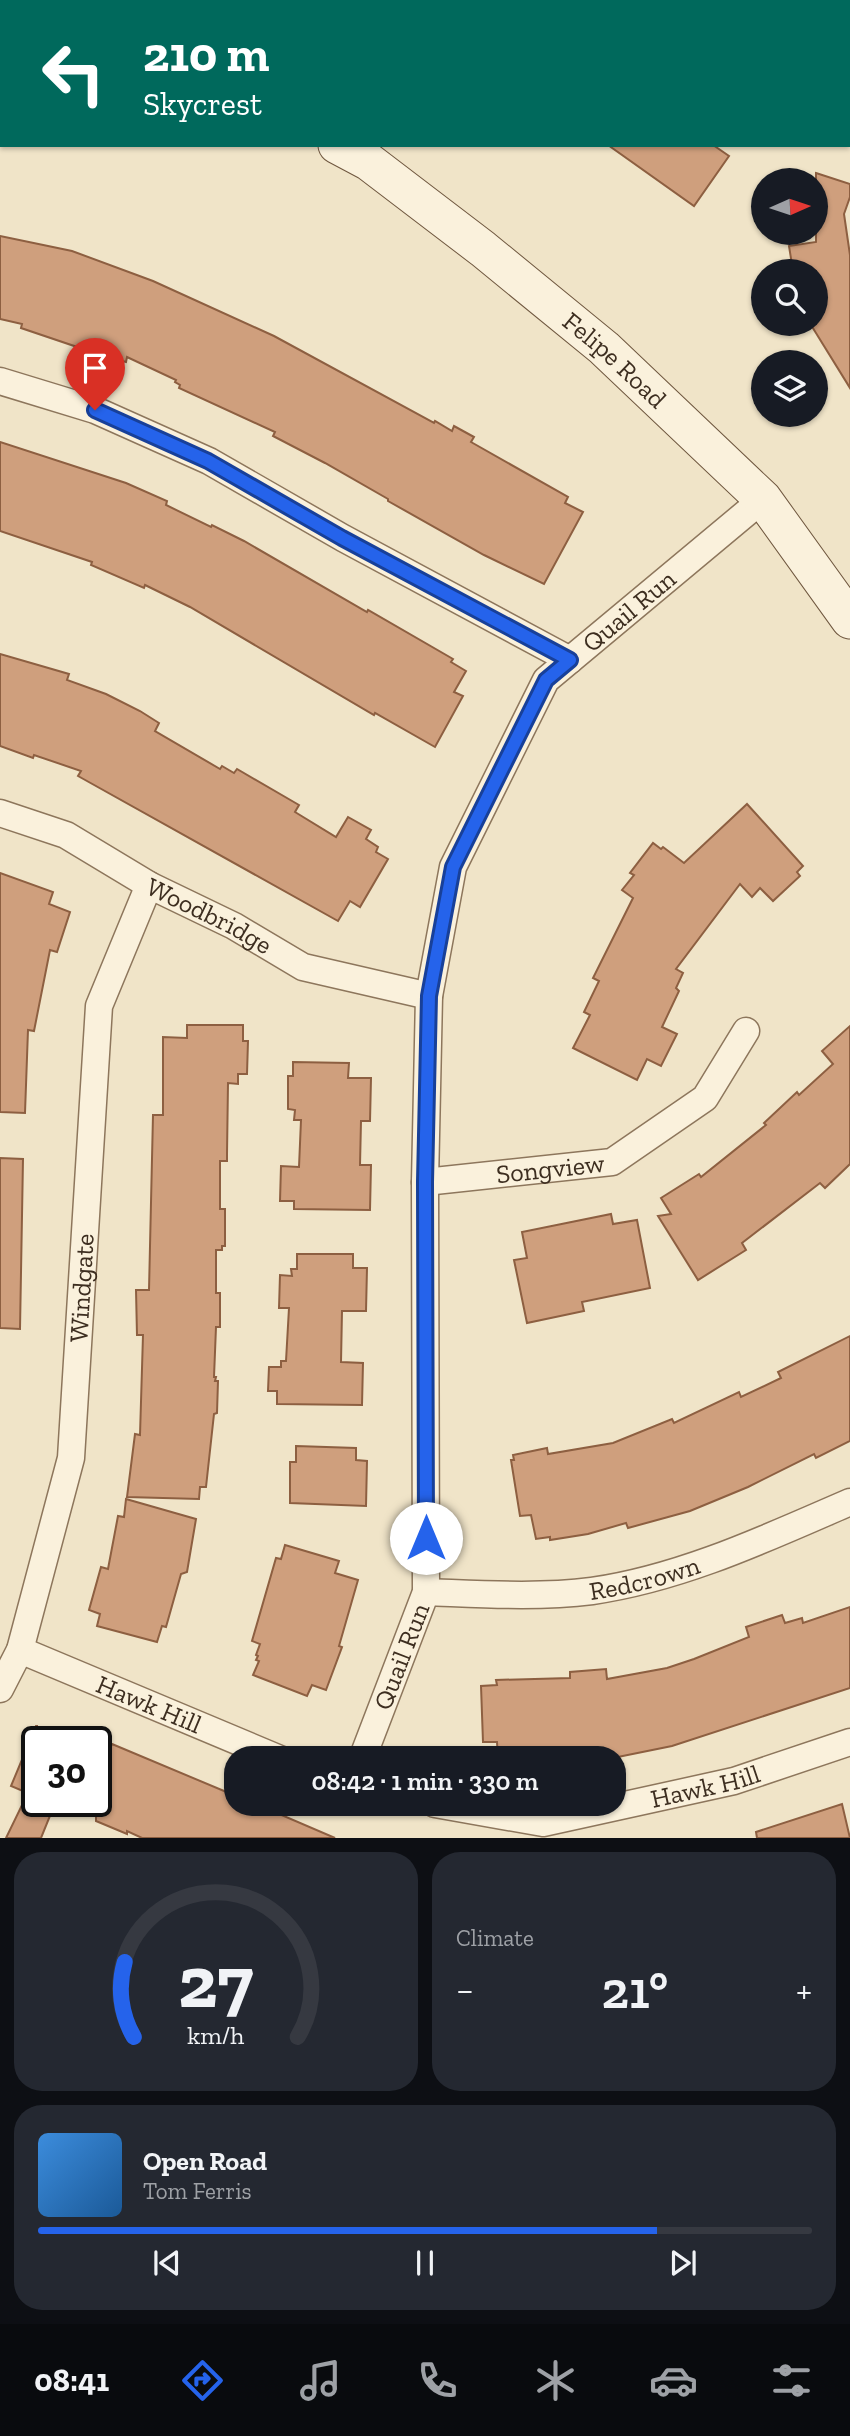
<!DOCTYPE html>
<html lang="en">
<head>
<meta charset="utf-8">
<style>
  :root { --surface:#171b24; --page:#242831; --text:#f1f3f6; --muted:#9ea1a6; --line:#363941; --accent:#2563eb }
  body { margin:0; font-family:"Zilla Slab",serif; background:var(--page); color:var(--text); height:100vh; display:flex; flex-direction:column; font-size:26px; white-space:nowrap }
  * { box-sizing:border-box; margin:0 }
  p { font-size:23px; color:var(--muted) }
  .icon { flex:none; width:38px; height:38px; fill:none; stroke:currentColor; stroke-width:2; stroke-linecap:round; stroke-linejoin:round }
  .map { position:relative; height:1838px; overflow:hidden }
  .details { display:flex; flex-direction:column; gap:14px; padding:14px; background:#0d0f14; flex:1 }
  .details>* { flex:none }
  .top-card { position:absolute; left:0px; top:0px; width:850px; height:147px; box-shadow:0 2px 5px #0004; background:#00695c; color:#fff; overflow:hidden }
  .needle { width:46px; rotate:87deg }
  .tools { position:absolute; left:751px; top:168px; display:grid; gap:14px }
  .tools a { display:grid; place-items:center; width:77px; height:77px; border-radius:50%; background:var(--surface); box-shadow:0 2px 5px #0004; font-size:35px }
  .speed { position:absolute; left:21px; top:1726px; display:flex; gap:14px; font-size:35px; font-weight:700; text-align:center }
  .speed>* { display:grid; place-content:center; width:91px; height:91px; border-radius:50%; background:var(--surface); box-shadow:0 2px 5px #0004; line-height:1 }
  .speed .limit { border:4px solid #111; border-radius:10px; background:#fff; color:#111 }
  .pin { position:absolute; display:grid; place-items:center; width:60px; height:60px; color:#fff; margin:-72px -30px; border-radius:50% 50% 50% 0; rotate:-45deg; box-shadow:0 0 7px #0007 }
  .pin .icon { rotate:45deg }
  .me { position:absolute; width:77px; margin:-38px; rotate:0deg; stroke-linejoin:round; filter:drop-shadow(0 0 5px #0008) }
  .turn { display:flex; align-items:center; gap:24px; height:147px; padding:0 28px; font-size:32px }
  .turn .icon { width:91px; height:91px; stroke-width:2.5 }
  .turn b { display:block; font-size:49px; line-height:60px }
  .big { font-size:52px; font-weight:600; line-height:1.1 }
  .details .tile { flex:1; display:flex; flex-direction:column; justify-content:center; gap:10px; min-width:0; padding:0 24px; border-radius:28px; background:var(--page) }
  .details .dial { align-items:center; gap:0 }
  .dial svg { height:182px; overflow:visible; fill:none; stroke:var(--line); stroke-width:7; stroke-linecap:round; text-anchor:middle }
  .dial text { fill:var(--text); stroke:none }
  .song { display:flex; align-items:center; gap:21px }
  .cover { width:84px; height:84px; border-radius:10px; background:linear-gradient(135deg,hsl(210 70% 55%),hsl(210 70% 35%)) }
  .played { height:7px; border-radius:4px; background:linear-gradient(90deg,var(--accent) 80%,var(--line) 80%) }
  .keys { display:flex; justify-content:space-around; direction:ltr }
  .heat { display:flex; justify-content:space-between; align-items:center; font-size:38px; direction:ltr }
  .details .tiles { flex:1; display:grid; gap:14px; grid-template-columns:1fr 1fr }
  .tile:last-child { grid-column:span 2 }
  .trip { position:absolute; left:224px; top:1746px; width:402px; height:70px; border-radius:28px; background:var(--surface); box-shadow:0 2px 5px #0004; font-weight:600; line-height:70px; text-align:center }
  .tabs { display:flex; height:112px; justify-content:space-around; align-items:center; background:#090b0e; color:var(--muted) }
  .tabs .icon { width:49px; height:49px }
  .tabs .on { color:var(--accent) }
  .tabs b { font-size:32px; color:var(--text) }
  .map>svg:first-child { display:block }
</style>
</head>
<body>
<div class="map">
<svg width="850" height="1838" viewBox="0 0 850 1838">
  <rect width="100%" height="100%" fill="#f0e4c8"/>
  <g fill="#cf9f7d" stroke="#8d5f41" stroke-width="2">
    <path d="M608,145H713L729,156L694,206Z"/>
    <path d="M816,173L850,184V197L844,214L850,255V388L811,325L816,324V271H793L789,246L816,242Z"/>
    <path d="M0,236L72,251L153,281L274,336L434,423L435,421L452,431L454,426L474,437L471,442L568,497L565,503L583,512L544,584L484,555L388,501V499L325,463L273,436L275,432L179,388L180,385L175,382L176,380L127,357L126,362L112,358L111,362L82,352L83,349L21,328L22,324L0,319Z"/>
    <path d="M0,442L126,483L167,501L166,505L211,527L212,525L244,541L367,612L368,610L453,659L451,662L466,671L454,692L463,696L435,747L375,713L374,715L190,607L145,585L144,588L91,565L92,562L0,531Z"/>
    <path d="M0,654L69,674L67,680L106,694L140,711L159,723L155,731L220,769L222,766L234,773L237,769L299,805L295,812L336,837L348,817L371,830L366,839L378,847L376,852L388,859L360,907L350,901L338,921L78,776L81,771L34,755L33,758L0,746Z"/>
    <path d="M747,804L803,866L797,872L800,876L773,901L760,888L752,897L740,884L676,969L683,973L676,988L679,991L662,1027L677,1034L661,1066L647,1059L637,1080L573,1048L590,1015L584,1012L599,981L593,978L633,898L622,890L634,875L630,873L653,843L661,849L663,847L684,863Z"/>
    <path d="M0,873L53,892L49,904L70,912L57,952L50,950L34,1031L28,1030L25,1113L0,1112Z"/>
    <path d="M187,1025H243V1041H248L247,1074H238V1084L228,1083L227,1154V1161H220V1209H225V1246H222V1250H216V1293H220V1327H216L214,1377H216L215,1381H218L217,1413L214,1414L206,1487H200L199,1499L127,1497L135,1434L140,1435L143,1335H137L136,1290H149L153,1115H163V1037L187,1038Z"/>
    <path d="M850,1026V1164L825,1188L820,1183L742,1243L746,1250L698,1280L658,1216L671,1214L661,1198L699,1174L701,1177L766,1125L764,1123L797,1092L799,1095L833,1064L822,1051Z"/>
    <path d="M293,1062L349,1063L348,1078H371L370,1121H361L360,1165H371L370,1210L294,1209V1201H280L281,1166L299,1167L301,1120H294L295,1110L288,1109V1076H293Z"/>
    <path d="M0,1158L23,1159L20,1329L0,1328Z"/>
    <path d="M611,1214L613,1224L637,1220L650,1288L582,1302L584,1311L527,1323L514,1260L527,1258L522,1232Z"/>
    <path d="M297,1254H353V1268H367L366,1311H342L341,1362L363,1363L362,1405L277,1404V1391H268L269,1367H281V1361H286L289,1308H279L280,1275L292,1276L291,1269H297Z"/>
    <path d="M850,1336V1441L816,1458L814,1454L748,1487L690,1511L628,1528L626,1523L588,1534L550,1540V1537L536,1539L531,1515L520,1516L511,1460H514L513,1455L547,1448L548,1454L613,1443L672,1419L674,1423L739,1392L741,1397L781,1378L778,1372Z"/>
    <path d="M296,1446L356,1448V1460L367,1461L366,1506L290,1503V1462H296Z"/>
    <path d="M126,1499L196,1519L187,1572L181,1574L166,1627L162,1626L157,1642L97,1626L100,1614L89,1610L101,1567L108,1569L118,1516L124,1517Z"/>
    <path d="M285,1545L339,1561L335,1573L358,1580L339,1646L342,1647L326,1690L312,1685L307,1696L253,1675L259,1661L256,1660L258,1656L256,1655L260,1644L252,1641L276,1558L281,1559Z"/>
    <path d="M850,1607V1688L672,1746L608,1759H498L497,1742H483L481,1686L497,1685L496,1680L570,1678V1672L606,1669L607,1679L667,1668L694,1659L749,1637L746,1627L782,1615L785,1623L802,1618L803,1623Z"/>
    <path d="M36,1726H37V1797L11,1786Z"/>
    <path d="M112,1744L236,1796V1804H256L335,1838H142L127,1831V1834L96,1821V1781Z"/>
    <path d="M24,1801H56L41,1838H6Z"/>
    <path d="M842,1804L850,1838H757L756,1832Z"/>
  </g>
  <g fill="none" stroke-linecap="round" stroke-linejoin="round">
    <g stroke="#8d765c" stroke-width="29">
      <g id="street">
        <path d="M657,2L659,0"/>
        <path d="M0,381L95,410L209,461L343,538L570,660"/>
        <path id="s1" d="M0,813L66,835L149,885L234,926L303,967L429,996"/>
        <path id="s2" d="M425,1182L612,1162L705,1098L746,1031"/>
        <path id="s3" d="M426,1592C481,1594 537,1598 592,1591C682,1578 767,1538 850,1502"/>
        <path id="s4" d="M20,1650L280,1759"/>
        <path id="s5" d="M0,1689L20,1650L71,1458L99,1006L149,885"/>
        <path id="s6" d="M362,1759L426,1592L425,1182L429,996L453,867L546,680L763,499"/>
        <path id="s7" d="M435,1804L543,1823L734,1781L850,1742"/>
      </g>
    </g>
    <g stroke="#6f573f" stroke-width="39">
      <g id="secondary">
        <path d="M26,0L31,2"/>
        <path d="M212,2V0"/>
        <path id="s8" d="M337,145L369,162L483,249L604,348L763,499L850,620"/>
      </g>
    </g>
    <use href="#street" stroke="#faf1dc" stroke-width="26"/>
    <use href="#secondary" stroke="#faf1dc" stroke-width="37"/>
  </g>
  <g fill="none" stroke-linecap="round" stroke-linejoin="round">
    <g stroke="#184099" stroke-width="18">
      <path id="route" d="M95,410L208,461L342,538L570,660L546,680L453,867L429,996L425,1182L426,1538"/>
    </g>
    <use href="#route" stroke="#2563eb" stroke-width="12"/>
  </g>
  <g text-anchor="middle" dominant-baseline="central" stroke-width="7" stroke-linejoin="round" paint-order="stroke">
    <g font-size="26" fill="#3d2e20" stroke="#f7eed8">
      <text stroke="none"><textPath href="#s8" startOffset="352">Felipe Road</textPath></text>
      <text stroke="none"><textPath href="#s6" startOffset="1223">Quail Run</textPath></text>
      <text stroke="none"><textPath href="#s1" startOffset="234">Woodbridge</textPath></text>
      <text stroke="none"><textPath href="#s2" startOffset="126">Songview</textPath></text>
      <text stroke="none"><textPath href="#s5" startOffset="413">Windgate</textPath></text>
      <text stroke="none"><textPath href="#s3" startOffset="220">Redcrown</textPath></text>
      <text stroke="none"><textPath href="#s6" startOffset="110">Quail Run</textPath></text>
      <text stroke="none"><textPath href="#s4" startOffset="140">Hawk Hill</textPath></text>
      <text stroke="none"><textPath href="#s7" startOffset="276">Hawk Hill</textPath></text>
    </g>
  </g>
</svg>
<div class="tools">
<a><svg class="needle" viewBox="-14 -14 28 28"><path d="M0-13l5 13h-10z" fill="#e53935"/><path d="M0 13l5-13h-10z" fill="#9ea1a6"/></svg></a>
<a><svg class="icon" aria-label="search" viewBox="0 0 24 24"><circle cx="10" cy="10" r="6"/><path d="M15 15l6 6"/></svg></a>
<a><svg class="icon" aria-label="layers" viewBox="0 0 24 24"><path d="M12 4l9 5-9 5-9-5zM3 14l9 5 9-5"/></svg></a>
</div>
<div class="speed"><div class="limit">30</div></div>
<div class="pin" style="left:95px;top:410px;background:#d93025"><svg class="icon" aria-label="arrive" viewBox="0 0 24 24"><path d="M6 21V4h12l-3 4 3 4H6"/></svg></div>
<svg class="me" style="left:426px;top:1538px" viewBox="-20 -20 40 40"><circle r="19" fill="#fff"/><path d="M0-13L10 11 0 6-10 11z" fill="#2563eb"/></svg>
<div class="trip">08:42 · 1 min · 330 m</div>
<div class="top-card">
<div class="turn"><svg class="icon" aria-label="left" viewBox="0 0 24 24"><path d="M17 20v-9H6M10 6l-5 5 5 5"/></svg><div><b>210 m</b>Skycrest</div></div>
</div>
</div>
<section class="details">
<div class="tiles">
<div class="tile dial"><svg viewBox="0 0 100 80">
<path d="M14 69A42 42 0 1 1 86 69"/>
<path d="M14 69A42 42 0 0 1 10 36" stroke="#2563eb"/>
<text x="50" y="56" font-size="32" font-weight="700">27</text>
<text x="50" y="72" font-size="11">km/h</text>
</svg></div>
<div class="tile"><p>Climate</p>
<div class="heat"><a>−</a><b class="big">21°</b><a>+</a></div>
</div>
<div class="tile">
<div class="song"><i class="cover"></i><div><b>Open Road</b><p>Tom Ferris</p></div></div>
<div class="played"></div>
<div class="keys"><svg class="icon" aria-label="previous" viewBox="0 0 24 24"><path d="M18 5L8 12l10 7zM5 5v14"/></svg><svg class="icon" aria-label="pause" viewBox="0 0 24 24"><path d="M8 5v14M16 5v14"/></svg><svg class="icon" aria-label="next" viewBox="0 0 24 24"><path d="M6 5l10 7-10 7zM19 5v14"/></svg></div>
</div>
</div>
</section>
<nav class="tabs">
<b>08:41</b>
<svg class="icon on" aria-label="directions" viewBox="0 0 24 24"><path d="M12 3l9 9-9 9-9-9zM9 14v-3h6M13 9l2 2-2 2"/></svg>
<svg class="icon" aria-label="music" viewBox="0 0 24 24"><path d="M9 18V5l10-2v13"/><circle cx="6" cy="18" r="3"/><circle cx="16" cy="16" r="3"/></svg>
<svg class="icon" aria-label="phone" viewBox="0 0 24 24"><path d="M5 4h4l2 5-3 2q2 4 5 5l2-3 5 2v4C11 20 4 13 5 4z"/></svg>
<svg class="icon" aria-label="climate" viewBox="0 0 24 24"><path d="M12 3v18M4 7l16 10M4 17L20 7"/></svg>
<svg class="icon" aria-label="car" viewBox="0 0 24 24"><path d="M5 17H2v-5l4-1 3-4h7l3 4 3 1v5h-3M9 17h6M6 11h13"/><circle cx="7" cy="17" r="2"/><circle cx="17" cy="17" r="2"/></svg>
<svg class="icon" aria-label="filters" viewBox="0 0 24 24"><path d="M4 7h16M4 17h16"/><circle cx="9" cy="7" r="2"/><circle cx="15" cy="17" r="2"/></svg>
</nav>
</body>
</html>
